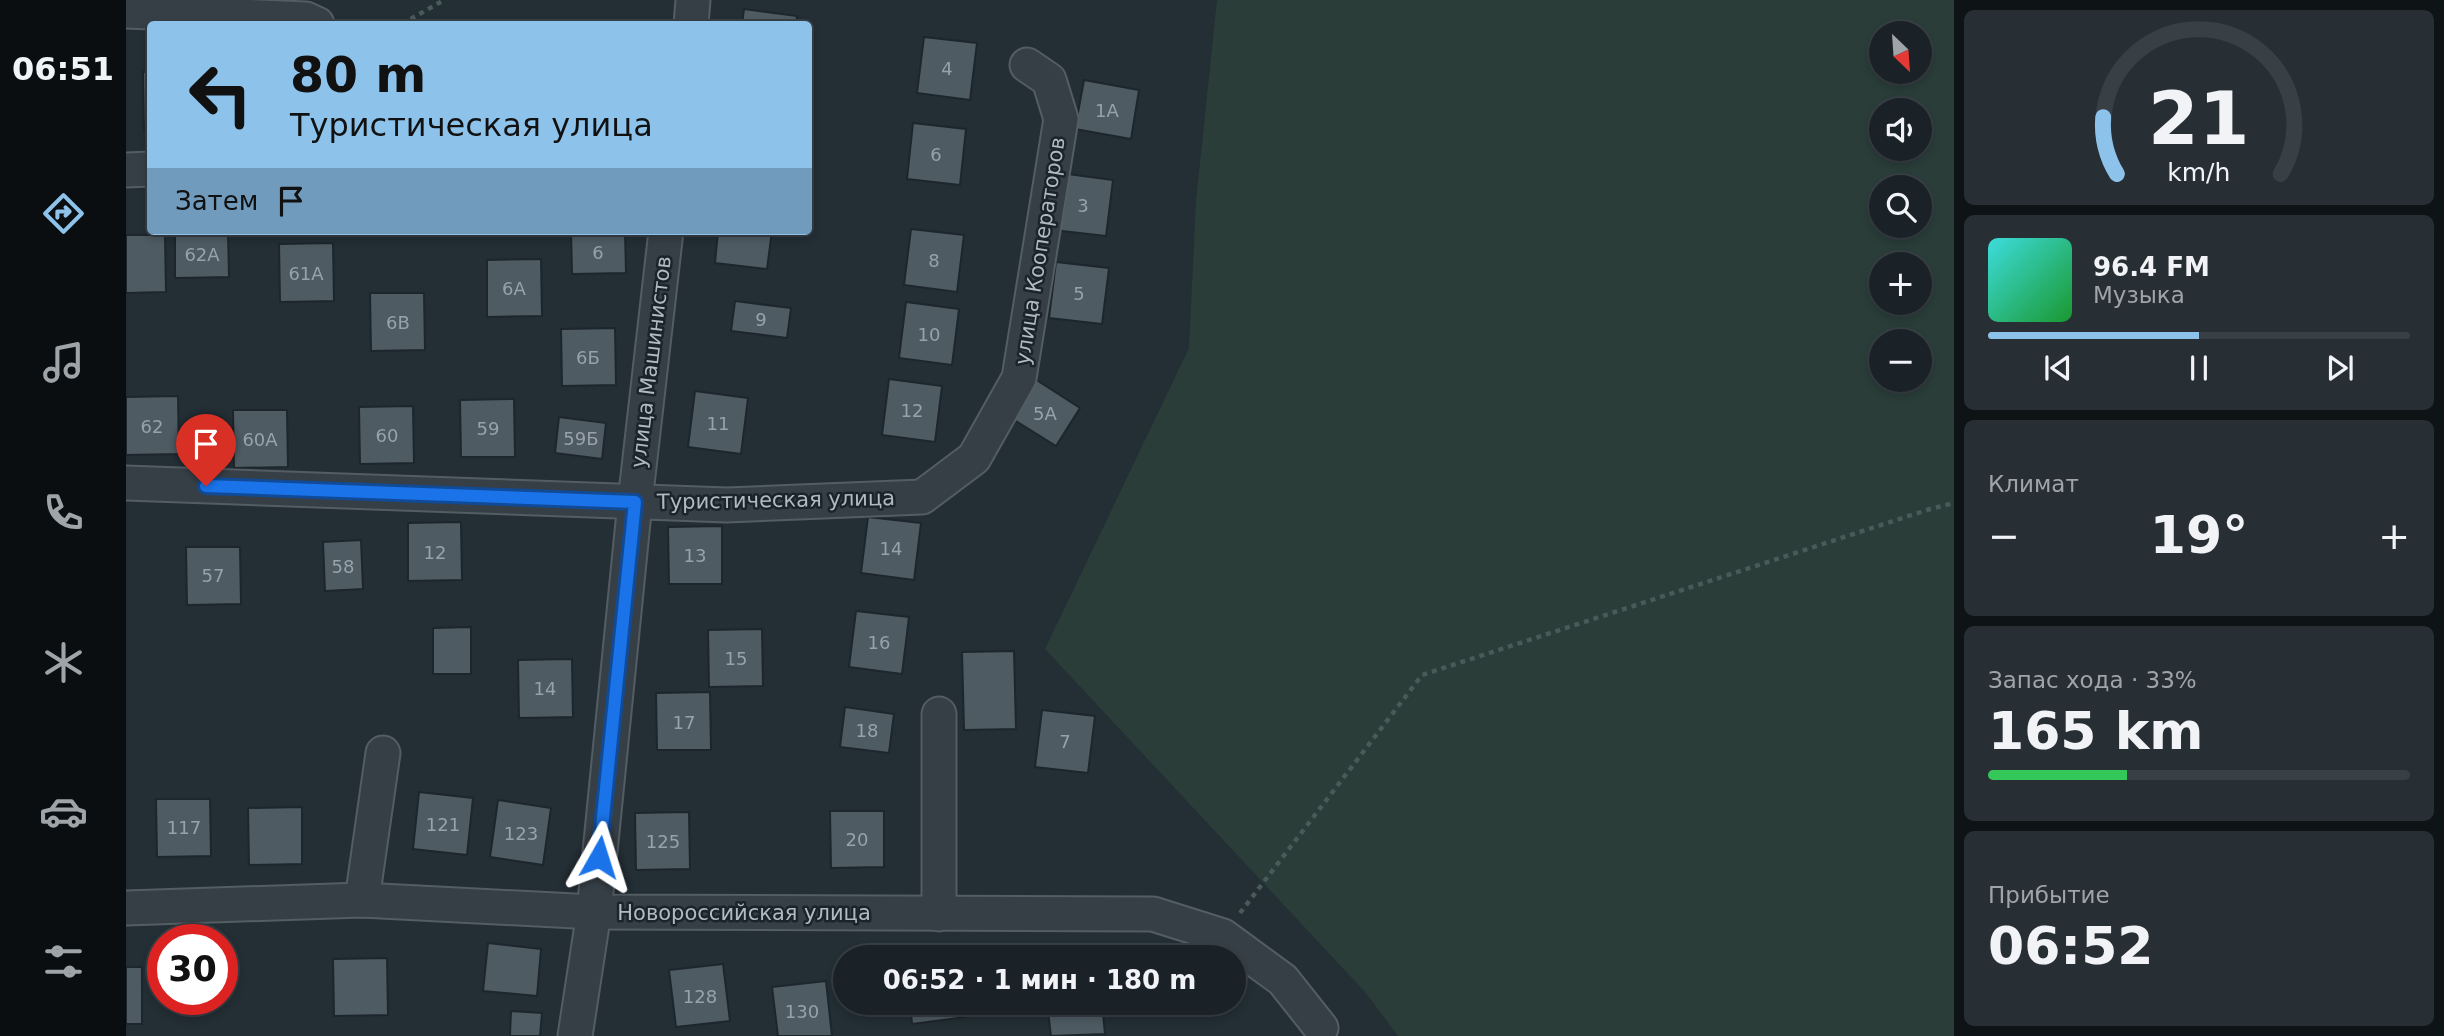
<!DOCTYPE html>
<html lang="ru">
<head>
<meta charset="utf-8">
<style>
  :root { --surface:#1a2228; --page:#272f34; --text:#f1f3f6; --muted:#9fa4a8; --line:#383f45; --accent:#8dc2eb }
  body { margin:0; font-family:"DejaVu Sans",sans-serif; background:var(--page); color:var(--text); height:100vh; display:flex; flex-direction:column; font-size:26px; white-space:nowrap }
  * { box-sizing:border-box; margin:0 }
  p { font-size:23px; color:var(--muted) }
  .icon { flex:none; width:38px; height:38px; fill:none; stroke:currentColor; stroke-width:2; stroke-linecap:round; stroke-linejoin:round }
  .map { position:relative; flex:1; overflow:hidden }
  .sheet { display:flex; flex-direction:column; gap:10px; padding:10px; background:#0e1316; width:490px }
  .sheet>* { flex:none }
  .banner { position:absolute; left:21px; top:21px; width:665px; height:214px; border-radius:7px; box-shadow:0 4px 10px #0003,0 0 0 2px var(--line); background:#8dc2eb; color:#111; overflow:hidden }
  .needle { width:46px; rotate:155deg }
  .buttons { position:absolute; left:1743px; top:21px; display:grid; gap:14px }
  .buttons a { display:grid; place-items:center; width:63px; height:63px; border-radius:50%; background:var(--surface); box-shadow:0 4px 10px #0003,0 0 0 2px var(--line); font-size:35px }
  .speed { position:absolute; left:21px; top:924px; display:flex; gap:14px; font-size:35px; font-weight:700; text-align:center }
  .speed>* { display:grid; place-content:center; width:91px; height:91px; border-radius:50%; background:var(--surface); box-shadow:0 4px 10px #0003,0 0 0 2px var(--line); line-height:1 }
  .speed .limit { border:10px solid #d22; background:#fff; color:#111 }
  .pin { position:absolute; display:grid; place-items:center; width:60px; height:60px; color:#fff; margin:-72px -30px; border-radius:50% 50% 50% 0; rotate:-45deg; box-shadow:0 0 7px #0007 }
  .pin .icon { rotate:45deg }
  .me { position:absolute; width:77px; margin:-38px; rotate:6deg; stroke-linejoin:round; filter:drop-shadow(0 0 5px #0008) }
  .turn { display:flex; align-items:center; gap:24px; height:147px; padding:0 28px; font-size:32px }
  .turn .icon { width:91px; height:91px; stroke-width:2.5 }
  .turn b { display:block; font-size:49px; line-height:60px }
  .then { display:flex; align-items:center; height:66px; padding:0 28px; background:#0003; gap:14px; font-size:26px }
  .big { font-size:52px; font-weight:800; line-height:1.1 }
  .sheet .widget { flex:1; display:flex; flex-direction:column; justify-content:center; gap:10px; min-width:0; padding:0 24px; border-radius:10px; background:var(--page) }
  .sheet .dial { align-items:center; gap:0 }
  .dial svg { height:182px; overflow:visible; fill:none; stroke:var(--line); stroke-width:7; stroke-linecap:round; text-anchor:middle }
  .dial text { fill:var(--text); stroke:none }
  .song { display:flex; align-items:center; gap:21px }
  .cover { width:84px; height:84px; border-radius:10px; background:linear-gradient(135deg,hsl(180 70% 55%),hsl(130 70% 35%)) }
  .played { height:7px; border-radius:4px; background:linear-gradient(90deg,var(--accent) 50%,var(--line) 50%) }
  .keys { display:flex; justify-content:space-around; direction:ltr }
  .heat { display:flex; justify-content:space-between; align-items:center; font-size:38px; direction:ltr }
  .charge { height:10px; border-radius:5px; background:linear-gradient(90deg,#34c759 33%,var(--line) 0) }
  .trip { position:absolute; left:707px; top:945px; width:413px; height:70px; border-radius:35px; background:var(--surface); box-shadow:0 4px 10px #0003,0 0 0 2px var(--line); font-weight:800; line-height:70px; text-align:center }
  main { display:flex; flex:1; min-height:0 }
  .menu { display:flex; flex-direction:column; width:126px; justify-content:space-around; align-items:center; background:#0a0e10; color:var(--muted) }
  .menu .icon { width:49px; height:49px }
  .menu .selected { color:var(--accent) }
  .menu b { font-size:32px; color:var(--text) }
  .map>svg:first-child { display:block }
</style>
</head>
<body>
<main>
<nav class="menu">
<b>06:51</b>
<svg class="icon selected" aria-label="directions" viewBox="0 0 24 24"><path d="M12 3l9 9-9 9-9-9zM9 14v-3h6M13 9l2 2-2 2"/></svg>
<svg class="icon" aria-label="music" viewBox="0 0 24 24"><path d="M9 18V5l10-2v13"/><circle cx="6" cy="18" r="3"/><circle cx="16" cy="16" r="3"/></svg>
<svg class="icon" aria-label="phone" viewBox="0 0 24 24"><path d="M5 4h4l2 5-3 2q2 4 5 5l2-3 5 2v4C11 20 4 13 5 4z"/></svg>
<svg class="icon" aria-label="climate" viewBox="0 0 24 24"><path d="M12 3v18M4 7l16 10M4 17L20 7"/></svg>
<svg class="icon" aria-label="car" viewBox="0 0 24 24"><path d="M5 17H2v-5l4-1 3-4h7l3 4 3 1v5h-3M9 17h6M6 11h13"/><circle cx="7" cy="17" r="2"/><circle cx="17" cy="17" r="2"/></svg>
<svg class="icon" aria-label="filters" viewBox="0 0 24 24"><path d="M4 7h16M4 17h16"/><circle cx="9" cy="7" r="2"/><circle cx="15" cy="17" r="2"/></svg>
</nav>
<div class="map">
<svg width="1828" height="1036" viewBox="0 0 1828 1036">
  <rect width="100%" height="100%" fill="#232e35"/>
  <path fill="#2a3d39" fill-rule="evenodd" d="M1091,0H1828V1036H1272L1239,992L919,649L1063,348L1070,201ZM1755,33H1794V72H1755ZM1755,110H1794V149H1755ZM1755,187H1794V226H1755ZM1755,264H1794V303H1755ZM1755,341H1794V380H1755Z"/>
  <g fill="#4e5b63" stroke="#1d262c" stroke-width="2">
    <path d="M618,9L671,16L670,24H616Z"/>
    <path d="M798,37L851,43L844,100L791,93Z"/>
    <path d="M17,72H24V129H18Z"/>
    <path d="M958,80L1013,90L1005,139L949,129Z"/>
    <path d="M787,123L840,129L834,185L781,179Z"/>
    <path d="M934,173L987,180L980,236L927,230Z"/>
    <path d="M785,229L838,235L831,292L778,285Z"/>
    <path d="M49,231H102L103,277L49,278Z"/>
    <path d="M445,231H499L500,273L446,274Z"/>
    <path d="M592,231H646L641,269L589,263Z"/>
    <path d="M0,235H39L40,292L0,293Z"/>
    <path d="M207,243L208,301L154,302L153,244Z"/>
    <path d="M415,259L416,316L361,317V260Z"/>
    <path d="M930,262L983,268L976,324L923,318Z"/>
    <path d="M244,293H298L299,350L245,351Z"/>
    <path d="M609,301L665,308L661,338L605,331Z"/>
    <path d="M780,302L833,309L826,365L773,358Z"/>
    <path d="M489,328L490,385L436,386L435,329Z"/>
    <path d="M763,379L816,386L809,442L756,435Z"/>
    <path d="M909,379L954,408L930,446L885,418Z"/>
    <path d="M569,391L622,398L615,454L562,447Z"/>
    <path d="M52,396L53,454L0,455V397Z"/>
    <path d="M388,399L389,457H335L334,400Z"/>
    <path d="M287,406L288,463L234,464L233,407Z"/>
    <path d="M107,410H161L162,467L108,468Z"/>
    <path d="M433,417L480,423L476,459L429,453Z"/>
    <path d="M742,517L795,523L788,580L735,573Z"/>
    <path d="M335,522L336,580L282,581V523Z"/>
    <path d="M596,526V584H543L542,527Z"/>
    <path d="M235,540L237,589L199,591L197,542Z"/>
    <path d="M60,547H114L115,604L61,605Z"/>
    <path d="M730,611L783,617L776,674L723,667Z"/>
    <path d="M345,627V674H307V628Z"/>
    <path d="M636,629L637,686L583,687L582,630Z"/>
    <path d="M888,651L890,729L838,730L836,652Z"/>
    <path d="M446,659L447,717L393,718L392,660Z"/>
    <path d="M584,692L585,750H531L530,693Z"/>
    <path d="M719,707L768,714L763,753L714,747Z"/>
    <path d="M916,710L969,716L962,773L909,767Z"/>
    <path d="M293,792L347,798L341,855L287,849Z"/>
    <path d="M30,799H84L85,856L31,857Z"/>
    <path d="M372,800L425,808L417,865L364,857Z"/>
    <path d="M176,807V864L123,865L122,808Z"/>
    <path d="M704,811H758V867L705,868Z"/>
    <path d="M563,812L564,869L510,870L509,813Z"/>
    <path d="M362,943L415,949L411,996L357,991Z"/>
    <path d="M261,958L262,1015L208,1016L207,959Z"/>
    <path d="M597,964L604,1021L550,1027L543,970Z"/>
    <rect x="0" y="967" width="16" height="57"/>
    <path d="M700,981L706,1036H652L646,987Z"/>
    <path d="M784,1003H838L840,1017L786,1024Z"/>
    <path d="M921,1003H976L979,1034L925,1036Z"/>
    <path d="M385,1011L416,1013L414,1036H384Z"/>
  </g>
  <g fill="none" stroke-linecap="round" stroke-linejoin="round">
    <g stroke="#535d63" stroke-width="37">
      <g id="minor">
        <path d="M0,11L180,19L191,24"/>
        <path d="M565,24L567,0"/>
        <path d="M0,170L24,169"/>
        <path d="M0,483L601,505L796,497L848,458L893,378L935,119L923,80L901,65"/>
        <path d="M236,900L257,753"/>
        <path d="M0,908L236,900L468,912L1027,914L1097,936L1157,980L1195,1028"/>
        <path d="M813,914V714"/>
        <path d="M449,1036L468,912L509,502L540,231"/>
      </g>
    </g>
    <g stroke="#485a59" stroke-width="4.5" stroke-dasharray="5 5" stroke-linecap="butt">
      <path d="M276,24L318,0"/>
      <path d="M1114,913L1296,675L1804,509L1828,503"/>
    </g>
    <use href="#minor" stroke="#363f46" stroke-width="33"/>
  </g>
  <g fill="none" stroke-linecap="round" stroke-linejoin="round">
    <g stroke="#114b97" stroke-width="18">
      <path id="route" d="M80,486L509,502L473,857"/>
    </g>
    <use href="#route" stroke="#1a73e8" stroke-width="12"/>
  </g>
  <g text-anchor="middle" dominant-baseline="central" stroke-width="5" stroke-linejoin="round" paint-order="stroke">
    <g font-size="18" fill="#98a2aa">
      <text x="821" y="68">4</text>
      <text x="981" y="110">1А</text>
      <text x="810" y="154">6</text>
      <text x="957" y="205">3</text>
      <text x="472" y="252">6</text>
      <text x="76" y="254">62А</text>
      <text x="808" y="260">8</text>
      <text x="180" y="273">61А</text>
      <text x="388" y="288">6А</text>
      <text x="953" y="293">5</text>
      <text x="635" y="319">9</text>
      <text x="272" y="322">6В</text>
      <text x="803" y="334">10</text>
      <text x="462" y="357">6Б</text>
      <text x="786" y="410">12</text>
      <text x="919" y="413">5А</text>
      <text x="592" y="423">11</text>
      <text x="26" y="426">62</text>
      <text x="362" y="428">59</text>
      <text x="261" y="435">60</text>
      <text x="455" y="438">59Б</text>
      <text x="134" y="439">60А</text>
      <text x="765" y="548">14</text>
      <text x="309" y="552">12</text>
      <text x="569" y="555">13</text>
      <text x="217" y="566">58</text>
      <text x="87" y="575">57</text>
      <text x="753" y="642">16</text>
      <text x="610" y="658">15</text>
      <text x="419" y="688">14</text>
      <text x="558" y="722">17</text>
      <text x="741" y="730">18</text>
      <text x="939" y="741">7</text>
      <text x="317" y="824">121</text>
      <text x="58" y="827">117</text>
      <text x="395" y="833">123</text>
      <text x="731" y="839">20</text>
      <text x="537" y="841">125</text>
      <text x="574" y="996">128</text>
      <text x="676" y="1011">130</text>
    </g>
    <g font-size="21" fill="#b0bac2" stroke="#1b242a">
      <text transform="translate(914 251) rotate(-81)">улица Кооператоров</text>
      <text transform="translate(525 362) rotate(-83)">улица Машинистов</text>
      <text transform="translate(650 500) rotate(-1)">Туристическая улица</text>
      <text x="618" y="913">Новороссийская улица</text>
    </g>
  </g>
</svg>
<div class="buttons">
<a><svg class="needle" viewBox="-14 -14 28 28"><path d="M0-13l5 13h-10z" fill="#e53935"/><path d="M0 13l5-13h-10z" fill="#9fa4a8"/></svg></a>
<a><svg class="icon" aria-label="sound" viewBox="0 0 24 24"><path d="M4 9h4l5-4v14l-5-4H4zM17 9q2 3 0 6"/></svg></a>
<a><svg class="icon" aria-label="search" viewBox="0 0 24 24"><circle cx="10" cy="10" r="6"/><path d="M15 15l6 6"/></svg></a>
<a>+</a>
<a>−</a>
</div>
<div class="speed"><div class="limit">30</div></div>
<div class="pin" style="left:80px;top:486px;background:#d93025"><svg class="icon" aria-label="arrive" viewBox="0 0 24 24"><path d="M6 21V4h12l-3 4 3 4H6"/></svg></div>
<svg class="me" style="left:473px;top:857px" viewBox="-20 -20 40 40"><path d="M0-17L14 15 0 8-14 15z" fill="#1a73e8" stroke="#fff" stroke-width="4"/></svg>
<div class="trip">06:52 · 1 мин · 180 m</div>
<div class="banner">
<div class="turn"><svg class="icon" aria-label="left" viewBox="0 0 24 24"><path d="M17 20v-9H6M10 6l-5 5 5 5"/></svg><div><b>80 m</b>Туристическая улица</div></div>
<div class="then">Затем<svg class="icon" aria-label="arrive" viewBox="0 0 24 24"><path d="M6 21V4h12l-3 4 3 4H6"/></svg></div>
</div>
</div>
<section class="sheet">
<div class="widget dial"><svg viewBox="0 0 100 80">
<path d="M14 69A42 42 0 1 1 86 69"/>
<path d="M14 69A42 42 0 0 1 8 44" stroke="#8dc2eb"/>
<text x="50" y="56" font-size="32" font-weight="700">21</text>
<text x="50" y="72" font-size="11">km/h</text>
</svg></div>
<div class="widget">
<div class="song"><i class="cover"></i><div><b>96.4 FM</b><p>Музыка</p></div></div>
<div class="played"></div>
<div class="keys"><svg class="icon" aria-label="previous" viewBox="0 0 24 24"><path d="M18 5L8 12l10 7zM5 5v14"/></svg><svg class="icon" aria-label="pause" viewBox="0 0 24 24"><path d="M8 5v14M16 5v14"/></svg><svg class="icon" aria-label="next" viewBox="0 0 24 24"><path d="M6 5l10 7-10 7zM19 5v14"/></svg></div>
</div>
<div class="widget"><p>Климат</p>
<div class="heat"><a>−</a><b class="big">19°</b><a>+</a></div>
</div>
<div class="widget"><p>Запас хода · 33%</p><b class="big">165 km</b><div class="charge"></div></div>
<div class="widget"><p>Прибытие</p><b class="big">06:52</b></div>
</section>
</main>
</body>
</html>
